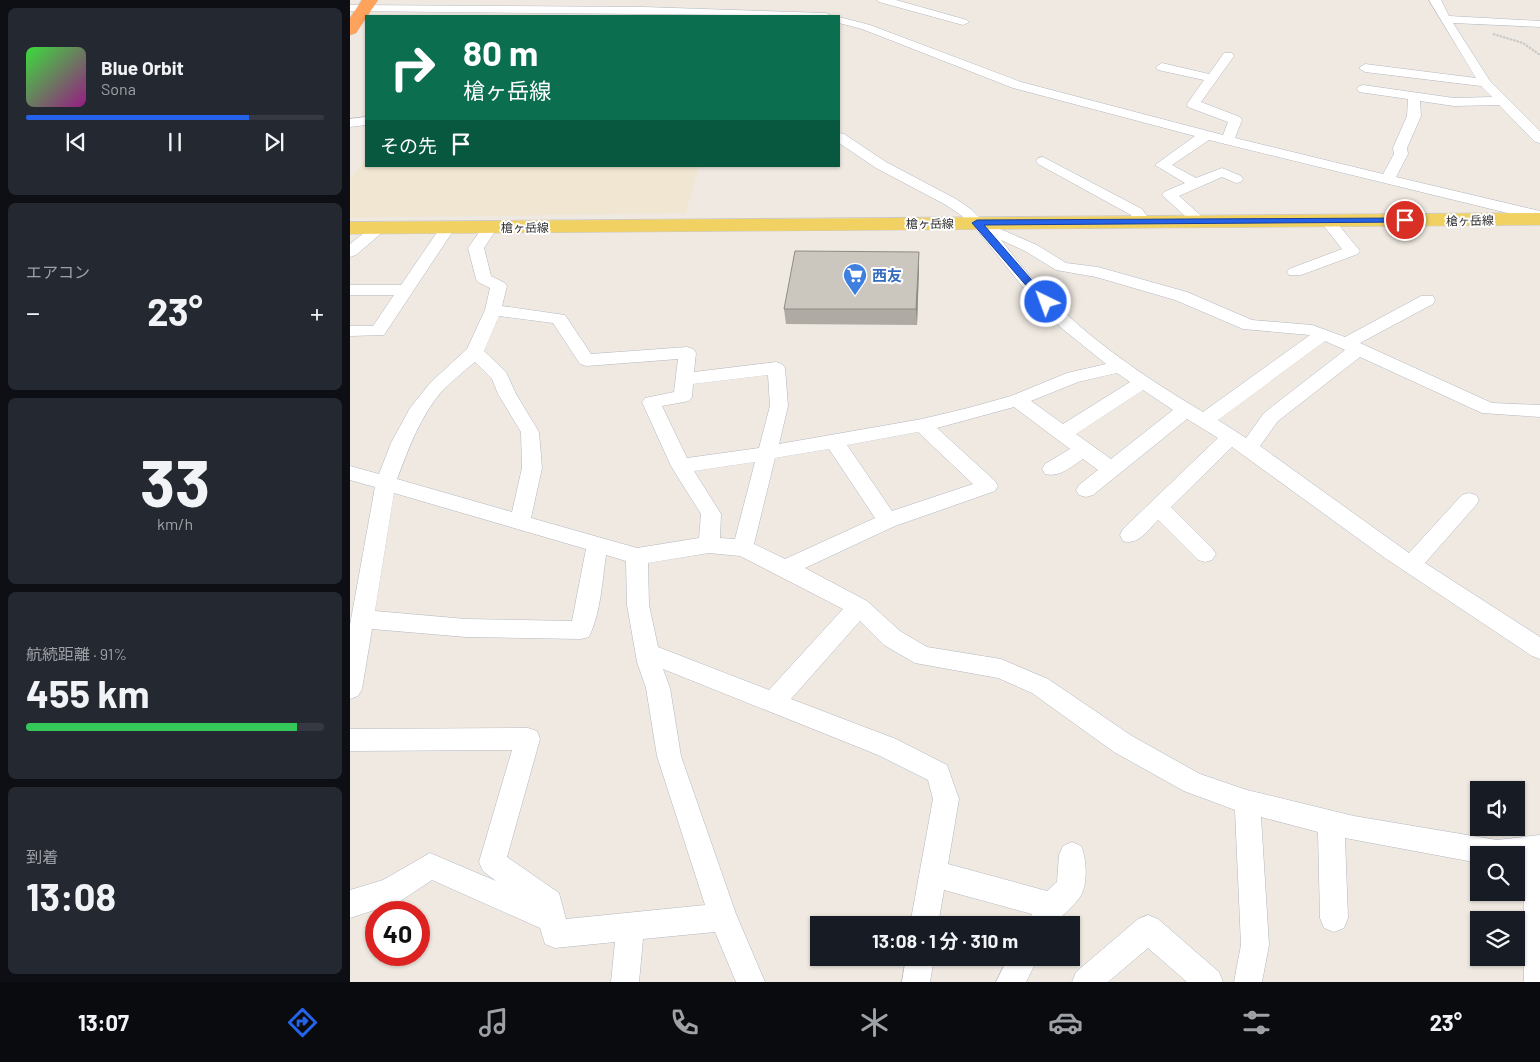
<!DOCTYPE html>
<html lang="ja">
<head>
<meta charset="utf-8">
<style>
  :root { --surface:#171b24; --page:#242831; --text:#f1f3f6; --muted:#9ea1a6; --line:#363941; --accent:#2563eb }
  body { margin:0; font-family:Barlow,"Noto Sans JP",sans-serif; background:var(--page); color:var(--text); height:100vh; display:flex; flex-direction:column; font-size:19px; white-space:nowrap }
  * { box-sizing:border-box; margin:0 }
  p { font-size:16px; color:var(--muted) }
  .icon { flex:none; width:28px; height:28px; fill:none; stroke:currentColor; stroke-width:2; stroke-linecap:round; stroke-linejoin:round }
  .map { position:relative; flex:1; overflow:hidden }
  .side { display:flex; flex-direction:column; gap:8px; padding:8px; background:#0d0f14; width:350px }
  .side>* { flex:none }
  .guide { position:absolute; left:15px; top:15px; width:475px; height:152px; border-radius:0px; box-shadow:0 1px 4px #0004; background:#0b6e4f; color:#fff; overflow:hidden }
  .tools { position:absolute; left:1120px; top:781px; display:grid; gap:10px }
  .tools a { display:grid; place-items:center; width:55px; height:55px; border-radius:0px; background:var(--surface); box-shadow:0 1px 4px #0004; font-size:25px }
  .speed { position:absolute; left:15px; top:901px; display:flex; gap:10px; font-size:25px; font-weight:700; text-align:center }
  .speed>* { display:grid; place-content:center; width:65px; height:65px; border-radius:50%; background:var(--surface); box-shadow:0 1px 4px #0004; line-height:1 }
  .speed .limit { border:8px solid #d22; background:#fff; color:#111 }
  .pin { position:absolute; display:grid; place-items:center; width:42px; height:42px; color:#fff; margin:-21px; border:2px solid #fff; border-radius:50%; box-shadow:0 1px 5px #0007 }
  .me { position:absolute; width:55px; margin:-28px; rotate:318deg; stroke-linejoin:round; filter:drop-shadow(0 0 4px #0008) }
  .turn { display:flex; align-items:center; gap:18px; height:105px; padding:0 15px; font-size:22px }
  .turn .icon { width:65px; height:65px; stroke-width:2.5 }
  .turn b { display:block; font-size:35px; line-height:42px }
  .then { display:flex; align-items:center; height:48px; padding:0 15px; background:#0003; gap:10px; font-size:19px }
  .big { font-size:38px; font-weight:700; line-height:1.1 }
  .side .widget { flex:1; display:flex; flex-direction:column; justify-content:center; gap:8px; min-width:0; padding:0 18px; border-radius:8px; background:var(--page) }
  .side .dial { align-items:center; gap:0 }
  .dial b { font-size:65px; line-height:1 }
  .song { display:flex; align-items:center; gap:15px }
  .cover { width:60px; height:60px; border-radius:8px; background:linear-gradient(135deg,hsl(120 70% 55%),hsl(310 70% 35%)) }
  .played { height:5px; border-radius:2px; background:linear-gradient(90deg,var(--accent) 75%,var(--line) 75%) }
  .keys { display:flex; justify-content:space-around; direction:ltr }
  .heat { display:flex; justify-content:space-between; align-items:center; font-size:28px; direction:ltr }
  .charge { height:8px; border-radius:4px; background:linear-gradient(90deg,#34c759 91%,var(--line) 0) }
  .trip { position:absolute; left:460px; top:916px; width:270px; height:50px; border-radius:0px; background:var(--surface); box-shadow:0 1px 4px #0004; font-weight:700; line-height:50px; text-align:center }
  .dock { display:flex; height:80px; justify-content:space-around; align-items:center; background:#090b0e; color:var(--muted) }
  .dock .icon { width:35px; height:35px }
  .dock .current { color:var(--accent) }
  .dock b { font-size:22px; color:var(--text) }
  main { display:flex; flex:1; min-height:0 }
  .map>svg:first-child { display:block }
</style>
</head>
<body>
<main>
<section class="side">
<div class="widget">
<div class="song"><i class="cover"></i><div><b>Blue Orbit</b><p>Sona</p></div></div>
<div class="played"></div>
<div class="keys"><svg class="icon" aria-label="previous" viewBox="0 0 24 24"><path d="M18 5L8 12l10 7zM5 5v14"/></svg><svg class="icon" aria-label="pause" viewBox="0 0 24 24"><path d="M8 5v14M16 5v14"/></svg><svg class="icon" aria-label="next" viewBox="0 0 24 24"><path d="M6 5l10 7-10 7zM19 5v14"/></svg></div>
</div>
<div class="widget"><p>エアコン</p>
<div class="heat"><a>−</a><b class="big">23°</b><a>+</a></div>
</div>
<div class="widget dial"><b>33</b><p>km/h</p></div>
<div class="widget"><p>航続距離 · 91%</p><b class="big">455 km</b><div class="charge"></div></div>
<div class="widget"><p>到着</p><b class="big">13:08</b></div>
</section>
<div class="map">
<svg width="1190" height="982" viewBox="0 0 1190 982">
  <rect width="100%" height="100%" fill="#efe9e1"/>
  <path fill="#f0e6d1" d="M16,159V166H349L336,213L0,218V180Z"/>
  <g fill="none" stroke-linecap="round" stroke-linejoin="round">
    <g stroke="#b4b7c1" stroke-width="1">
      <g id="minor">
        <path d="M527,0H546L617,20L619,22L613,25L529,2Z"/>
        <path d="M1079,0H1091L1099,16L1190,21V27L1103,23L1140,81L1190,131V143L1185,142L1149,105L1104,106L1070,101L1071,116L1057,148L1058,154L1046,177L1190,211V221L859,140L822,165L846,178L872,168L891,176L893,179L891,182L886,183L872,177L829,196L858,222L855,225H845L812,195L814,192L835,183L805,165L845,136L663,88L512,29L489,23V17L520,25L671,82L873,135L878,122L838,107L837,104L854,80L808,70L806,67L812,63L859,74L874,53H882L884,56L851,102L890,117L892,120L885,138L1033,174L1044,154L1043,148L1057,116L1058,99L1009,92L1007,89L1009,86L1013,85L1104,98L1142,97L1131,86L1015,72L1009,68L1015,64L1126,78Z"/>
        <path d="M0,5L293,7L476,13L482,16L0,11Z"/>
        <path d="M16,117V125L0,127V119Z"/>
        <path d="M489,133L494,134L536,162L606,199L622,210L634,222L687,245L716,263L748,267L837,292L902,320L962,325L995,337L1071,296H1083L1085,300L1083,304L1010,343L1142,403L1190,405V417L1132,413L1010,357L928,421L910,446L1059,553L1112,495L1119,493L1126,495L1129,500L1126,505L1075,563L1190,637V659L1182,656L1035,558L882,447L821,507L862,548L866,554L862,560L855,562L848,560L808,520C798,530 788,546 773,541L770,535L773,529L868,438L837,419L743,495L736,497L729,495L726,490L729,485L748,470L733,459C722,466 709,478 695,474L692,469L695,464L720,449L664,407L587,428L645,481L648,486L645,491L545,526L455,568L517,601L550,631L577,647L651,659L698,679L782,736L850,774L897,790L1004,816L1147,840L1190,835V982H1174V863L1166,864V855H1129V863L995,838L998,918L994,928L984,932L974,928L970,918L968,832L911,817L919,945L912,982H884L891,945L885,810L834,791L764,752L682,693L648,678L565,663L534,645L510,621L441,699L546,739L597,765L609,799L598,864L697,891L707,882L709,855L713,846L722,842L731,846C737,859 738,885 730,897C723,908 712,913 706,925H677L682,914L594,890L588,925H560L583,799L578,780L528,755L313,669L320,688L331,756L386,914L415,982H386L365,932L293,939L289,982H261L265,942L205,948L195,944L190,928L82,880L49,902L0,918V890L33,880L80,853L146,881L133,871L129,862L162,750L0,751V729L178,728L187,731L190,739L157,857L209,893L216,919L355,905L307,756L296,688L287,662L277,605L276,561L256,555C252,582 251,612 239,637L231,639L116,637L22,629L12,689L8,696L0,699V625L25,487L0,480V466L29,474L41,443L60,408L81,382L117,349L135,310L140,288L128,282L126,279L118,248L135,224H145L148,227L134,248L141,276L155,283L157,286L152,306L215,315L241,354L337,347L343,349L346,353L344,372L426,362L432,364L435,368L438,406L429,444L572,419L618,408L661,396L717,373L756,364L709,326L680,296L631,235L612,216L596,205L526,168L489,143ZM651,240L675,251L706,270L746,277L825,300L893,329L960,335L853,412C796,378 738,339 692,290C677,274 664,256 651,240ZM149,316L203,323L230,364L236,366L328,359L324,392L295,398L292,402L321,466L351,514L349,538L287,548L181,518L192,468L189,432L166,394L156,372L134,351ZM975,341L995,350L914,413L896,438L868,420ZM125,362L142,379L148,394L171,432L172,468L162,512L47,479C59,448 70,416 93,390C103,380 114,371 125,362ZM767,373L780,382L713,424L681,401L728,382ZM418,375L420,406L409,448L337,458L312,406L339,401L342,397L343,384ZM793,390L823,410L761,459L726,434ZM568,432L623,484L542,511L497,445ZM479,449L525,518L435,559L404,544L425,458ZM405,462L385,539L370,538L371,514L344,471ZM44,493L236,549L222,621L116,619L25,611ZM359,553L390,556L493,609L419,690L308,647L299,605L298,563Z"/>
        <path d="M693,157L792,209L801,222L798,225H788L781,215L688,164L686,161L688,158Z"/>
        <path d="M978,216L983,218L1010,251L1008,254L951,275H939L937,272L939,269L992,249L970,221L973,218Z"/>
        <path d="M30,222L35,224L38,227L35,230L6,255L0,257V244L25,224Z"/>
        <path d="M97,223L102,225L105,228L34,335L0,336V326H23L44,295H0V285H51L92,225Z"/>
        <path d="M798,915L808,919L869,972L873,982H837L798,948L758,982H722L726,972L788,919Z"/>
        <path d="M556,958H584L580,982H552Z"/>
        <path d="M658,958H688L676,982H646Z"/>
      </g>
    </g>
    <g stroke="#c9c9c9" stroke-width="1">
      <path id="major" d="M1190,213V225L0,234V222Z"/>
    </g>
    <g stroke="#c9c9c9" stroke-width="1">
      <path id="highway" d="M12,0H28L6,33L0,35V18Z"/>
    </g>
    <path stroke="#c9c9c9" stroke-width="2" stroke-dasharray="2.5 1" stroke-linecap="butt" d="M1143,34L1173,43L1190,55"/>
    <use href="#minor" fill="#fff" fill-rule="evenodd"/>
    <use href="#major" fill="#f2d163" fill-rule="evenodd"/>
    <use href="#highway" fill="#ffa35c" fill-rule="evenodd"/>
  </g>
  <path fill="#afaba4" d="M569,252V268L567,325L436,324L434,309Z"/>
  <path fill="#8e8b86" d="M569,252V268L567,325L566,309Z"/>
  <path fill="#cbc7bf" stroke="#8e8b86" d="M445,251L569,252L566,309H434Z"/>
  <path fill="#2563eb" stroke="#184099" d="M1055,218L1060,220L1058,222L634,225L699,300V305H693L622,223L627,220Z"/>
  <defs>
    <g id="supermarket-pin" transform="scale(1.25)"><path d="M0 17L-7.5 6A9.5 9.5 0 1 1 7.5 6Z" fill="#3f7fe0" stroke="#fff"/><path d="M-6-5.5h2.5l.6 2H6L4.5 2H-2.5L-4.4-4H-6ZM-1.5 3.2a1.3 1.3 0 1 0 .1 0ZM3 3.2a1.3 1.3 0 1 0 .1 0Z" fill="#fff"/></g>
  </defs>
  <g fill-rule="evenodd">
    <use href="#supermarket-pin" x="505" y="275"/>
  </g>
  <g text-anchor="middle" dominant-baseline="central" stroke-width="4" stroke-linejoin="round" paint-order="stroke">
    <g font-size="12" fill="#2e2e2e" stroke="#fff">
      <text transform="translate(1120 220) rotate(-1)">槍ヶ岳線</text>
      <text x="580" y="223">槍ヶ岳線</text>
      <text x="175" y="227">槍ヶ岳線</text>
    </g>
    <g font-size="15" font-weight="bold" fill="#366cbe" stroke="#fff" text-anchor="start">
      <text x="522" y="275">西友</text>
    </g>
  </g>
</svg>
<div class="tools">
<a><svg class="icon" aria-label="sound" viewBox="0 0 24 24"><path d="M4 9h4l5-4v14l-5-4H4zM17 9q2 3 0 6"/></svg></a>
<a><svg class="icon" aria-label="search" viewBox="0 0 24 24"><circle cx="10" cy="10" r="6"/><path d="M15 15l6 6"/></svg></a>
<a><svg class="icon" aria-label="layers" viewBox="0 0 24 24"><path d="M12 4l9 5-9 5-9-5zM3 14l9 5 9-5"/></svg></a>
</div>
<div class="speed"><div class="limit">40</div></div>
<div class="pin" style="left:1055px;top:220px;background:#d93025"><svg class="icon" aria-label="arrive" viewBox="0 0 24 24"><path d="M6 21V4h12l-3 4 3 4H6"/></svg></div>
<svg class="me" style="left:696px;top:302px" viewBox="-20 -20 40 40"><circle r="17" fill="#2563eb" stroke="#fff" stroke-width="3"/><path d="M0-11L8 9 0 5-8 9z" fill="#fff"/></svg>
<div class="trip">13:08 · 1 分 · 310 m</div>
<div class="guide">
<div class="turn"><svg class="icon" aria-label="right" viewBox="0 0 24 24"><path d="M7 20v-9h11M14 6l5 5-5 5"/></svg><div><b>80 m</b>槍ヶ岳線</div></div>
<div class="then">その先<svg class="icon" aria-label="arrive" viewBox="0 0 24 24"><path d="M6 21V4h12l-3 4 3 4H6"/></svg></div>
</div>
</div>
</main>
<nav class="dock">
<b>13:07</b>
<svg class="icon current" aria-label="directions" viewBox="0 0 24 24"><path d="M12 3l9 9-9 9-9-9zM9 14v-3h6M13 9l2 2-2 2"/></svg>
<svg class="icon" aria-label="music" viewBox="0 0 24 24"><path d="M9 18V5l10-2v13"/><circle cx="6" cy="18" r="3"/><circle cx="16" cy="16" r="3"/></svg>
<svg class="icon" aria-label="phone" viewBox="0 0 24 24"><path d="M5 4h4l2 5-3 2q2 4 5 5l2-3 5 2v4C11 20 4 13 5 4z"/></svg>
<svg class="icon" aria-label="climate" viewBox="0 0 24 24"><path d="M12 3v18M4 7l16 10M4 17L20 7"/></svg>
<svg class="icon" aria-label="car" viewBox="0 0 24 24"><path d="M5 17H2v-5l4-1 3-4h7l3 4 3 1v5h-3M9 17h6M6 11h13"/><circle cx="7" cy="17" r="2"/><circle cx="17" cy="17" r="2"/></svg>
<svg class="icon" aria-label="filters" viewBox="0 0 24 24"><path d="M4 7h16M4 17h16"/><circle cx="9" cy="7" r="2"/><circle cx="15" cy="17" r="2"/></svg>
<b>23°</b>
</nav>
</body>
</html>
